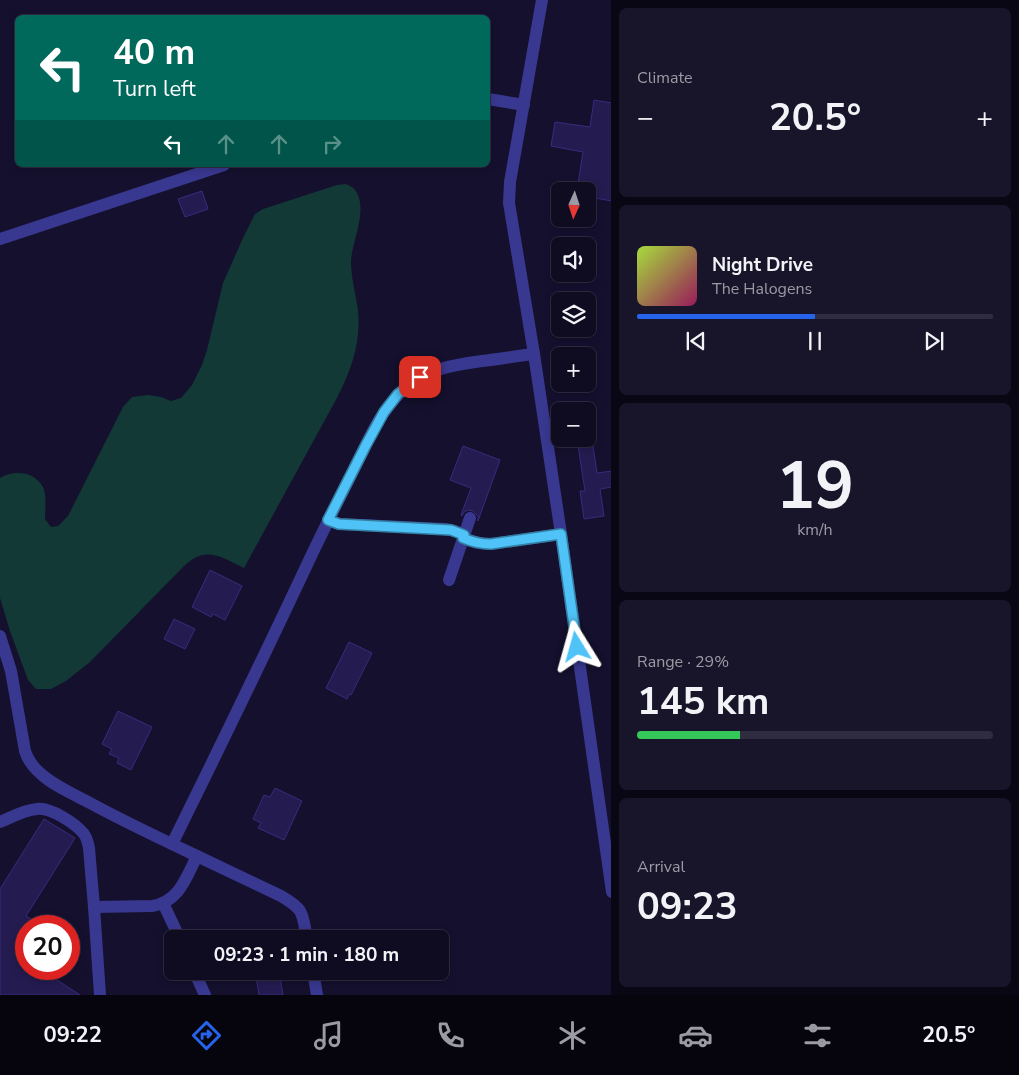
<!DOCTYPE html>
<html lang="en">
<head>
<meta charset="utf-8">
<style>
  :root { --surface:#0f0c22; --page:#18152a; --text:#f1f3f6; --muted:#9b9ba5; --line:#2f2c40; --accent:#2563eb }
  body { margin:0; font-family:"Nunito Sans",sans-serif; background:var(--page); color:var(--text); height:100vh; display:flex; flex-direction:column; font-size:19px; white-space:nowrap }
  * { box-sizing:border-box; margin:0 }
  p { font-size:16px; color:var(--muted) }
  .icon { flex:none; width:28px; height:28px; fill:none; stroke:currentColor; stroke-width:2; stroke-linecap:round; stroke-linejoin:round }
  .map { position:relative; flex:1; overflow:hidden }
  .drawer { display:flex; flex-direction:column; gap:8px; padding:8px; background:#080713; width:408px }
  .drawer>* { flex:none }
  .banner { position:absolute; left:15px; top:15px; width:475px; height:152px; border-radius:8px; box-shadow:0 2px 8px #0003,0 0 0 1px var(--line); background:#00695c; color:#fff; overflow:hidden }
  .needle { width:32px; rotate:183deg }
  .fabs { position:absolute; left:551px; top:182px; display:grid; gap:10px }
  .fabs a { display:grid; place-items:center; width:45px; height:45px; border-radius:8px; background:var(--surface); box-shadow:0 2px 8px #0003,0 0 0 1px var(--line); font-size:25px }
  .speed { position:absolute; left:15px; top:915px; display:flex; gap:10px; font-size:25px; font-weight:700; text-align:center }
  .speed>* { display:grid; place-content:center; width:65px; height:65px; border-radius:50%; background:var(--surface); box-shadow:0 2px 8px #0003,0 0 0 1px var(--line); line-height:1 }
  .speed .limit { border:8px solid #d22; background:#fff; color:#111 }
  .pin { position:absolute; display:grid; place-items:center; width:42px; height:42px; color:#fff; margin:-21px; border-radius:10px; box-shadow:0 2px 8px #0006 }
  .me { position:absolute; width:55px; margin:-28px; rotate:352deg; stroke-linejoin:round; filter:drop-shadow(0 0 4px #0008) }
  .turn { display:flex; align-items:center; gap:18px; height:105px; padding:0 15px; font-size:22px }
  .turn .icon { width:65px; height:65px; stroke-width:2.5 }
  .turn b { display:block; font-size:35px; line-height:42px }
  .lanes { display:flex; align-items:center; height:48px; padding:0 15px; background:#0003; justify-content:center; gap:25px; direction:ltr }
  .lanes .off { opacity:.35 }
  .big { font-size:38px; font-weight:700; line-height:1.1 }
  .drawer .widget { flex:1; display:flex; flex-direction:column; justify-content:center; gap:8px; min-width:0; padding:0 18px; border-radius:8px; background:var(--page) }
  .drawer .dial { align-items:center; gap:0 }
  .dial b { font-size:65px; line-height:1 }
  .song { display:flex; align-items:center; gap:15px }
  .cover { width:60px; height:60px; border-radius:8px; background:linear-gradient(135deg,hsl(80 70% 55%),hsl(330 70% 35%)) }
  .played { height:5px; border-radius:2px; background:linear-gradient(90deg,var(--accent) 50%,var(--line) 50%) }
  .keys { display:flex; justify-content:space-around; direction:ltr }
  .heat { display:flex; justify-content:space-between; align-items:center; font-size:28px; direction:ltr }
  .charge { height:8px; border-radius:4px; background:linear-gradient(90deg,#34c759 29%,var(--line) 0) }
  .trip { position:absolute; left:164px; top:930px; width:285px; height:50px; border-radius:8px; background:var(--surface); box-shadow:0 2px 8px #0003,0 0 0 1px var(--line); font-weight:700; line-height:50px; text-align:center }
  .dock { display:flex; height:80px; justify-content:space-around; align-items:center; background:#06050e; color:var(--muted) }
  .dock .icon { width:35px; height:35px }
  .dock .current { color:var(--accent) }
  .dock b { font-size:22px; color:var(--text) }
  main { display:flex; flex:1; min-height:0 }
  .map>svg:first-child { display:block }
</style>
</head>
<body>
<main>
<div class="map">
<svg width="612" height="995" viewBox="0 0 612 995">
  <rect width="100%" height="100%" fill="#14102e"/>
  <path fill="#133936" d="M346,184C350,186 353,187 355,190C369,208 352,241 351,261C351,278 356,295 358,311C361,342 352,368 338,396L244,568C221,557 206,545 184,566L90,662L66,681L51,689H36L28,680L10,631L0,598V478C14,470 34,471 43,487C47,496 45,509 45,519L51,527L58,526L68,516L123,407L132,397L148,395L161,397L171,401L181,398L192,385L202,365L207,350L223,283L243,238L255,214L263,209L337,185Z"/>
  <g fill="#241b50" stroke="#392b7e">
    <path d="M594,100L612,103V201L589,197L590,192L577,190L583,152L551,146L555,122L590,127Z"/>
    <path d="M202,191L208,209L185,217L178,199Z"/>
    <path d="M577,439H592L597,473L612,471V487L600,489L604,516L584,519L580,491H585Z"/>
    <path d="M463,446L500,460L478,521V516L473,511L468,510L464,512L462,516L461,515L471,488L450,480Z"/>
    <path d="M210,570L242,586L225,620L213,614L211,617L192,607Z"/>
    <path d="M174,619L195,629L185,649L164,639Z"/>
    <path d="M349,642L372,653L351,695L349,694L347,699L326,688Z"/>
    <path d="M118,711L152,727L131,770L117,763L119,758L109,754L112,749L102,744Z"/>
    <path d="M275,788L302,801L284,840L258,828L261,823L253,819L264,795L270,797Z"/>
    <path d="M44,819L75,838L26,916L34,921L30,926H26V969H40L80,995H0V889Z"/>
    <path d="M255,971H279L283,995H259Z"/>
  </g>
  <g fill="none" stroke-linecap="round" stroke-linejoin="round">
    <g stroke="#393890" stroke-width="12">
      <path d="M542,0L510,182L509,203L534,354L561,534L612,892"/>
      <path d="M488,99L524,105"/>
      <path d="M0,239L224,165"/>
      <path d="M328,520L339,524L445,529L455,531L464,535"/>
      <path d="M463,538L478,543L491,544L561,534"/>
      <path d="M449,580L470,518"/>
      <path d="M0,636L11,671L25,751C28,760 33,767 40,773C54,786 73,794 90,803C125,822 161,839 197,856C186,878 179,902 152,906L94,907L89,848C88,843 87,838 84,834C75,823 50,807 37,809C24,810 12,817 0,822"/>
      <path d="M172,844C220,747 267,650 313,552C327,523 341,495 355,467C369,439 382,406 408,386C430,368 455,365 482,361C499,359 517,356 534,354"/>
      <path d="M197,856L281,896C305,910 302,913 307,939"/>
      <path d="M163,903L180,939"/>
      <path d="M94,907L100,995"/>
      <path d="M194,971L205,995"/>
      <path d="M313,971L317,995"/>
    </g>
  </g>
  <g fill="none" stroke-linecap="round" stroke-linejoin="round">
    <g stroke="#337fa1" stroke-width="12">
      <path id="route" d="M420,377L398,394L384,412L366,445L328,520L339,524L451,530L464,535L463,538C472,542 481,544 491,544L561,534L577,647"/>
    </g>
    <use href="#route" stroke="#4fc3f7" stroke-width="9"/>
  </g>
</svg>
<div class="fabs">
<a><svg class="needle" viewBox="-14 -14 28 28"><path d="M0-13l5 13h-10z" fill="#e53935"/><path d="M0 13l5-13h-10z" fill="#9b9ba5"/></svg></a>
<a><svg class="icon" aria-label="sound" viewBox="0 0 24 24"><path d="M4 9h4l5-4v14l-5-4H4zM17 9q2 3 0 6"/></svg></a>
<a><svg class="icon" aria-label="layers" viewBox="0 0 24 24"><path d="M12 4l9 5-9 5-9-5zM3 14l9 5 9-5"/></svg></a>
<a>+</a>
<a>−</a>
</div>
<div class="speed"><div class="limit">20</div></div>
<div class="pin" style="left:420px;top:377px;background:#d93025"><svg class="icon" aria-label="arrive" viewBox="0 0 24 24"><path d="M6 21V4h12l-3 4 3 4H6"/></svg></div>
<svg class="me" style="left:577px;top:647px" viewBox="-20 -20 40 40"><path d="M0-17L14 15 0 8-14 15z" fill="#4fc3f7" stroke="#fff" stroke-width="4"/></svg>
<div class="trip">09:23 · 1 min · 180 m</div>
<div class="banner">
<div class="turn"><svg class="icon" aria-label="left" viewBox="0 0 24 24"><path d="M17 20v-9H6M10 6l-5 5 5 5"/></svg><div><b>40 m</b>Turn left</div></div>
<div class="lanes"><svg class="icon" aria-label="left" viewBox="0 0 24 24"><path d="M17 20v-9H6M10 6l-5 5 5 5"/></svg><svg class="icon off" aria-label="ahead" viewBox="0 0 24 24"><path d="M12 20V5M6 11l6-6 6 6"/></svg><svg class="icon off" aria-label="ahead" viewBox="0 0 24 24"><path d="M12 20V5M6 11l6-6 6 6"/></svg><svg class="icon off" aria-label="right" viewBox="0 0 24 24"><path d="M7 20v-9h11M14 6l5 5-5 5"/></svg></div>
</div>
</div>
<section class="drawer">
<div class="widget"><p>Climate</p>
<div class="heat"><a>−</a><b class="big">20.5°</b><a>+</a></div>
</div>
<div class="widget">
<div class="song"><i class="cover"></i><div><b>Night Drive</b><p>The Halogens</p></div></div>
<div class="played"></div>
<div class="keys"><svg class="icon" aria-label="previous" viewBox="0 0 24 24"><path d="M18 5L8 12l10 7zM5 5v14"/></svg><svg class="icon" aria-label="pause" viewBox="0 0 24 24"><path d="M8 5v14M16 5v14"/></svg><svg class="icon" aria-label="next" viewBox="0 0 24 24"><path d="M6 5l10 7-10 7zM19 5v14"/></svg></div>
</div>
<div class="widget dial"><b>19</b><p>km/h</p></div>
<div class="widget"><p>Range · 29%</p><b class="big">145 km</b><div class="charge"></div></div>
<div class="widget"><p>Arrival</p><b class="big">09:23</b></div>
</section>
</main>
<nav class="dock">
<b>09:22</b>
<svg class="icon current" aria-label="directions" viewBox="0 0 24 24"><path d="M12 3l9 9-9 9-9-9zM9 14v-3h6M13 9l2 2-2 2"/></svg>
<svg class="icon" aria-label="music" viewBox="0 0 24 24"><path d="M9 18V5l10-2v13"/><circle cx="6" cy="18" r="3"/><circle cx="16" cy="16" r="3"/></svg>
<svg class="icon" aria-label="phone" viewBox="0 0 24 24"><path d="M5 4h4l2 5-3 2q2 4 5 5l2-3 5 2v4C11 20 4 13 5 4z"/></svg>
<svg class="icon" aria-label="climate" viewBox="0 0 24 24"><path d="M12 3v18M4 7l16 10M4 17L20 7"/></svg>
<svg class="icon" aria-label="car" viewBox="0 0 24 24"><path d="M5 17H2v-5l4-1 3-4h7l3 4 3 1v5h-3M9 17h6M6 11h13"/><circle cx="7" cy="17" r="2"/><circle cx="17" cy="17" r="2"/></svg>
<svg class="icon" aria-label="filters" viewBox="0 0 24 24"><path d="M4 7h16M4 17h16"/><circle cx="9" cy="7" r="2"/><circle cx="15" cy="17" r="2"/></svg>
<b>20.5°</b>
</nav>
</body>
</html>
